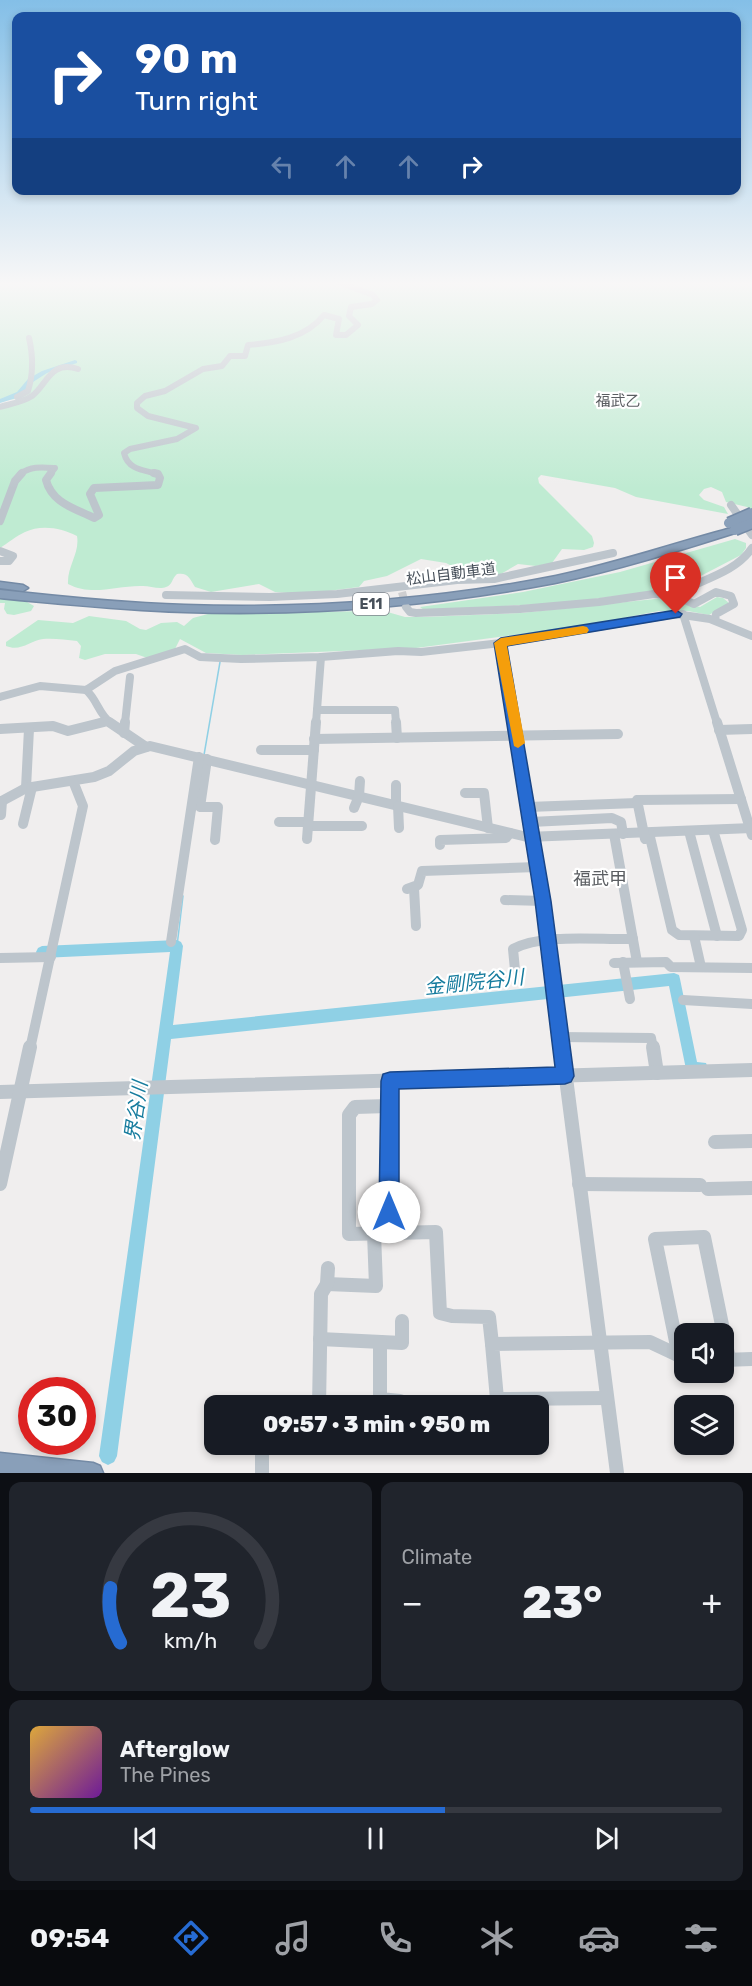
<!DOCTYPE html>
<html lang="en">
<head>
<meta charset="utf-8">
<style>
  :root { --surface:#171b24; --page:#20242c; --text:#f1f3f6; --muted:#9ea1a6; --line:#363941; --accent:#266bd2 }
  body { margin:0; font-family:Rubik,"Noto Sans JP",sans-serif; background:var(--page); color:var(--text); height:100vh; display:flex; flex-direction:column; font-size:22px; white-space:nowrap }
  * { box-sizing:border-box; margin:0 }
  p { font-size:20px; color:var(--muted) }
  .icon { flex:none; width:33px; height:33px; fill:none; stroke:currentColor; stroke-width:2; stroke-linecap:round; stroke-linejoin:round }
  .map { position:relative; height:1473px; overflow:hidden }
  .side { display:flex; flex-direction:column; gap:9px; padding:9px; background:#0d0f14; flex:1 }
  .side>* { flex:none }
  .top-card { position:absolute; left:12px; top:12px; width:729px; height:183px; border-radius:12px; box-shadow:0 3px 9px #0003; background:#1a4fa0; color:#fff; overflow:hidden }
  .fabs { position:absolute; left:674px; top:1323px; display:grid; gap:12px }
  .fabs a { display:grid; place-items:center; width:60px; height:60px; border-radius:12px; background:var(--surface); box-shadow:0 3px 9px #0003; font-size:30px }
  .speed { position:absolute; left:18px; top:1377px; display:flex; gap:12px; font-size:30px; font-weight:700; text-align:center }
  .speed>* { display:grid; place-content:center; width:78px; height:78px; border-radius:50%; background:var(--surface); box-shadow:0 3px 9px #0003; line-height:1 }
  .speed .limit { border:9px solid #d22; background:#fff; color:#111 }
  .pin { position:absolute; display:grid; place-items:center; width:51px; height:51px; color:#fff; margin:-62px -26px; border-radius:50% 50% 50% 0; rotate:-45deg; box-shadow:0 0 6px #0007 }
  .pin .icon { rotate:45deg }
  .me { position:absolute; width:66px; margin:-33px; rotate:0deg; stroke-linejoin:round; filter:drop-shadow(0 0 4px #0008) }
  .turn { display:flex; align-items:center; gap:21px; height:126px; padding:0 24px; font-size:27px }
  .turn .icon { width:78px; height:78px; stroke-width:2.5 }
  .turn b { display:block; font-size:42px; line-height:51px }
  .lanes { display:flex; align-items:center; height:57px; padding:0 24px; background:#0003; justify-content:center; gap:30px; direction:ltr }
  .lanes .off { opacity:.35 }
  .big { font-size:45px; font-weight:800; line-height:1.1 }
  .side .widget { flex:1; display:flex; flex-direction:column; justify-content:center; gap:9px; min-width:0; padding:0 21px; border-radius:12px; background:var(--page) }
  .side .dial { align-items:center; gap:0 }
  .dial svg { height:156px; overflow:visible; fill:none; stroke:var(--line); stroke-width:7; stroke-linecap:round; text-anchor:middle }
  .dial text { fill:var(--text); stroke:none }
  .song { display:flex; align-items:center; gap:18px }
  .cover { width:72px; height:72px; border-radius:9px; background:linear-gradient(135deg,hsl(40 70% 55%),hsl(280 70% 35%)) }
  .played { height:6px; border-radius:3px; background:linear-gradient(90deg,var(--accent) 60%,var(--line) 60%) }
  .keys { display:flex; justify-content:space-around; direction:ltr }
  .heat { display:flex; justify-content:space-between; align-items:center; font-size:33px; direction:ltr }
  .side .tiles { flex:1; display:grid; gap:9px; grid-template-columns:1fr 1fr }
  .widget:last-child { grid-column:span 2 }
  .trip { position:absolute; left:204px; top:1395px; width:345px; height:60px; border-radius:12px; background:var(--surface); box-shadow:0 3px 9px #0003; font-weight:800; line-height:60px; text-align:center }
  .tabs { display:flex; height:96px; justify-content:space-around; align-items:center; background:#090b0e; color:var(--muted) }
  .tabs .icon { width:42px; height:42px }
  .tabs .on { color:var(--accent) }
  .tabs b { font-size:27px; color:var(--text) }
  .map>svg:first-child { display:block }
</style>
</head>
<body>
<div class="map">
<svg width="752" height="1473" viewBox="0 0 752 1473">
  <rect width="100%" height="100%" fill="#f0eeee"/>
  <g fill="#bfebd2">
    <path d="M0,283H752V511L747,507L726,502L722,492L711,487L704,489L699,495L704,500L724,507L728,514L636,497L615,488L541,475L538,478L539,483L592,536L594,543L593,547L584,550L562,549L552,563L536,566L518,564L499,575L471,576L446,563L421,559L387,576L364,581L359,587L328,591L288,593L275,592L259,584L211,592L195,587C190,579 188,572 177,574C172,578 172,586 166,587C160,590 150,586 143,586C117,585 93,597 68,584C67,566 80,553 77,536C62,528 41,524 25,532C16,536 8,543 0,548V410L19,399L0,400Z"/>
    <path d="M735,539L746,543V548L741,555L691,581L663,590L562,603L424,610L420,607L523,592L620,572Z"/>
    <path d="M717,597L723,598L729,603L709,615L688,611H659L582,626L416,648L242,655L206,653L180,639L172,655L153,660L136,654H105L85,660L79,658L81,646L77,641C66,640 54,638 43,639C29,641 21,652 6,646V642L38,620L73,623L89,616L126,621L140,629L146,630L161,623L177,622L184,626L193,618L208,614L367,611H384L405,617H424L521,613L664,598L700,607Z"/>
    <path d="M0,598L27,602L34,606L31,611L14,615L7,614L4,609L5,603H0Z"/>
  </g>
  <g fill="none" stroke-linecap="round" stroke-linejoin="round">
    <g stroke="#8fd0e5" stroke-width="1.5">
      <path d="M204,755L220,662"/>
      <path d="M177,946L183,896"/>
    </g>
    <g fill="#8fd0e5" fill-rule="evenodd">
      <path d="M75,360L77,361V363L47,373L33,382L23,396L0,403V399L17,392L28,379L42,371Z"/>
      <path d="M177,940L181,942L183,946L173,1025L674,973L679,975L680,979L697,1062L706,1063L708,1068L706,1073C699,1076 694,1077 687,1074L669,986L171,1039L117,1456L114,1462L108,1465L102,1462L99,1456L170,952L42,958L38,956L36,952L38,948L42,946Z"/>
    </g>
    <path stroke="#ceced0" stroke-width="8" stroke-dasharray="8 4" stroke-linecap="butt" d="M402,592L406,607"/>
    <g stroke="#748aa5" stroke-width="3">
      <g id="highway">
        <path d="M735,527L738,528V532C678,551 617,570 555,583C434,606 309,616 185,612C123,610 62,604 0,598V590C62,597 123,603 185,605C309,609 434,600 556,576C617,563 675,543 735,527Z"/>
        <path d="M0,582L23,585L28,588L23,591L0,588Z"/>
        <path d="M0,1453L93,1463L100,1466L103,1473H0Z"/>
      </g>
    </g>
    <g stroke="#bdc5cc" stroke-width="6">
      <path d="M17,397L28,391C33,375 33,355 29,338"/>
      <path d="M0,407C10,404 23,402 32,396C47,385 50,360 78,369"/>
      <path d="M20,474C31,466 41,467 55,468L50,474"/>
      <path d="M158,474C144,470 128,470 124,453L130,449L177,439L196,428L148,416L137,408V403L145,396L165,391L203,369L222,366L230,356H245L248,345C275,343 306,338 324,315L339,319L336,335H346L358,325L349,316L351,307L372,304L377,300L373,295L341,283"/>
    </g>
    <g stroke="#bdc5cc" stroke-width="8">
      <path d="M51,473L46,480C52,503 74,508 94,518L99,515L90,494L94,488L158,485L160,478L158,474L154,473"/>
      <path d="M731,505L752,535"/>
      <path d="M0,521L15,481L22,473"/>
      <path d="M0,551L13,556L9,561H0"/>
      <path d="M166,595L270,597L337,594L457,580L494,579L613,553"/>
      <path d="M676,596L681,591C705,579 737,571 752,548"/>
      <path d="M406,607L410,612L416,613L520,609L599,602L654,594L676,596L694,604L716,592L731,596L734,604L716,614L715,620"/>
      <path d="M683,614L717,723"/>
      <path d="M501,643L514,723"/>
      <path d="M86,690C97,699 99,715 111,723"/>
      <path d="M0,697L40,686L86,690L115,671L185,649L200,657L241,659L321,657L398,651L421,652L501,643L676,614L710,619L752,636"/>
      <path d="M317,710H395L396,723"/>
      <path d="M98,723L108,721"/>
      <path d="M125,723L130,677"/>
      <path d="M316,723L321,657"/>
    </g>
    <g stroke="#bdc5cc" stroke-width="10">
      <path d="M109,722L146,747"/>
      <path d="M396,722L397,738"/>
      <path d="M514,722L543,901L562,1049"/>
      <path d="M717,722L752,835"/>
      <path d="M0,729L53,726L68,731L104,722"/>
      <path d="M719,730L752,729"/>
      <path d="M124,733L125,722"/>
      <path d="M314,739L618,734"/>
      <path d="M261,750H314"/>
      <path d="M207,759L200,807H218L215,840"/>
      <path d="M396,785V805"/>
      <path d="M26,788L29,729"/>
      <path d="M465,793H484L488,828"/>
      <path d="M0,802L26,788L94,777L109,771L134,751L150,746L527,837L752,828"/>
      <path d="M398,806L399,828"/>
      <path d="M528,807L637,803"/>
      <path d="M354,808L359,796L360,781"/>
      <path d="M1,815L2,801"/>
      <path d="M279,822H308"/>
      <path d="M531,822L612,818L621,822L623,834"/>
      <path d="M23,824L32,787"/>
      <path d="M308,826H362"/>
      <path d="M689,831L717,936"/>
      <path d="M649,833L672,930L679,935L739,936L742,930L713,830"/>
      <path d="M614,834L637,962"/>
      <path d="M307,839L316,722"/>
      <path d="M645,839L637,800L741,799"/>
      <path d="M440,845V840L506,838L510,833"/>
      <path d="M414,888L416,926"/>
      <path d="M407,889L418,885L422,871L537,867"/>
      <path d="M505,900L543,901"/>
      <path d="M694,936L701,967"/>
      <path d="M171,942L199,757"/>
      <path d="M0,958L51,957"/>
      <path d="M623,962L630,999"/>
      <path d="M614,963L666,962L671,967L752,968"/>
      <path d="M515,970L513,949C544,933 598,940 633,939"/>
      <path d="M683,1000L752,1004"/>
      <path d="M560,1037L651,1038L653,1049"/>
      <path d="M30,1049L83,806L73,781"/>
    </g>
    <g stroke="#bdc5cc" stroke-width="14">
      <path d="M562,1047L617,1473"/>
      <path d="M653,1047L657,1073"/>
      <path d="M390,1081V1233"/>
      <path d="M0,1092L752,1070"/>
      <path d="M388,1106L355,1107L349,1115V1234L436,1232L440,1313L452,1316L489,1317L492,1344"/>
      <path d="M715,1142L752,1141"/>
      <path d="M0,1184L30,1047"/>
      <path d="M579,1184L700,1185"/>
      <path d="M708,1189L752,1188"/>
      <path d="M327,1284L376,1286L374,1233"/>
      <path d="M320,1339L402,1343V1321"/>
      <path d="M380,1342V1399L400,1401"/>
      <path d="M679,1356L655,1239L704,1237L729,1359"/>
      <path d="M724,1360L752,1359"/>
      <path d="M607,1398L497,1399L492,1344L650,1342L684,1358"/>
      <path d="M319,1406L321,1294L327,1284L328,1268"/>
      <path d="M262,1444V1473"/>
    </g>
    <use href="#highway" fill="#899fb9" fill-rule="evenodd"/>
    <g stroke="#748aa5" stroke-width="13" stroke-linecap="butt">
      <g id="highway-bridge">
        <path d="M729,523L752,513"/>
        <path d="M735,530L752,523"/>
      </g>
    </g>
    <use href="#highway-bridge" stroke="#899fb9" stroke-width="10"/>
  </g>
  <linearGradient id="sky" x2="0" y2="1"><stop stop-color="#84bfe7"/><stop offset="0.58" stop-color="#f8f7f7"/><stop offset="1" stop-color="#f8f7f7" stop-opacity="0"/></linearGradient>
  <rect width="752" height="489" fill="url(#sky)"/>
  <path fill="#266bd2" stroke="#194688" stroke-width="1.5" d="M676,610L682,614L680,617L507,646L551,901L574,1076L571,1082L565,1084L399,1089V1212L396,1219L389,1222L382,1219L379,1212L381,1081L383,1074L390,1072L555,1067L535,901L494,643L501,638Z"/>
  <path fill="#f59e0b" d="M583,626L587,627L589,630L587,633L507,646L525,743L518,748L514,746L494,643L501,638Z"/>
  <g text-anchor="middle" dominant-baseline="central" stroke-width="4.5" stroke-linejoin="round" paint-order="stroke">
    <rect fill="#fff" stroke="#7e848c" stroke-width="1.5" x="353" y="593" width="36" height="22" rx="4.5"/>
    <g font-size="14" font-weight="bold" fill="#47505a">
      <text x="371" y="604">E11</text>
    </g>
    <g font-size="15" fill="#5b5e62" stroke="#fff">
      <text x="618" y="401">福武乙</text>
    </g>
    <g font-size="15" fill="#47505a" stroke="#fff">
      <text transform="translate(451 574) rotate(-7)">松山自動車道</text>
    </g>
    <g font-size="18" fill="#5b5e62" stroke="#fff">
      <text x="600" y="879">福武甲</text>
    </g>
    <g font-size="20" font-style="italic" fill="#167c9e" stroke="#fff">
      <text transform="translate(474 982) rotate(-6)">金剛院谷川</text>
      <text transform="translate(136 1111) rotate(-82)">界谷川</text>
    </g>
  </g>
</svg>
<div class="fabs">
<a><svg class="icon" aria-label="sound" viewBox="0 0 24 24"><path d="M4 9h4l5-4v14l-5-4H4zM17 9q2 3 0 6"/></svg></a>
<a><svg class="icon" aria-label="layers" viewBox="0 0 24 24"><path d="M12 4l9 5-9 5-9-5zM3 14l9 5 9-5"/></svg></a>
</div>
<div class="speed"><div class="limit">30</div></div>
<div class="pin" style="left:676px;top:614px;background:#d93025"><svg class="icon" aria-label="arrive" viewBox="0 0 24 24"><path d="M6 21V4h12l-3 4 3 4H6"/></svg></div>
<svg class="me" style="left:389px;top:1212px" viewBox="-20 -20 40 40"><circle r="19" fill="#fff"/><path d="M0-13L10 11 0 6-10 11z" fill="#266bd2"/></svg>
<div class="trip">09:57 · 3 min · 950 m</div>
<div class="top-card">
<div class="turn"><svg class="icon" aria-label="right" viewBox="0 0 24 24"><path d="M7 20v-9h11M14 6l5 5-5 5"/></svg><div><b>90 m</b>Turn right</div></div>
<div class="lanes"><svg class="icon off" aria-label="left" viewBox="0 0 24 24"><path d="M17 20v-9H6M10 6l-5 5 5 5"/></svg><svg class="icon off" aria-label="ahead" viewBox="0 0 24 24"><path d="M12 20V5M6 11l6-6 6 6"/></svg><svg class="icon off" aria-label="ahead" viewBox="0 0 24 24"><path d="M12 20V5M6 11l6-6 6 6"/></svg><svg class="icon" aria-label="right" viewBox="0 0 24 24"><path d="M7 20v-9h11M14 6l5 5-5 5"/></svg></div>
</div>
</div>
<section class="side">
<div class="tiles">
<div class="widget dial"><svg viewBox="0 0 100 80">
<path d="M14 69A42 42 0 1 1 86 69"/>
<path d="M14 69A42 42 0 0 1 9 41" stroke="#266bd2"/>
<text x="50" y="56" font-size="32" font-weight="700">23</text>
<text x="50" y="72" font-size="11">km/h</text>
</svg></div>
<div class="widget"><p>Climate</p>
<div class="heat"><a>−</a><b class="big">23°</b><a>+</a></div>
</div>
<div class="widget">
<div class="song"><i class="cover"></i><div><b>Afterglow</b><p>The Pines</p></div></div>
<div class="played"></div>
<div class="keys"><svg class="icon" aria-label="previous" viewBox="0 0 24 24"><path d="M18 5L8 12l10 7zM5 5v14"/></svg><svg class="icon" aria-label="pause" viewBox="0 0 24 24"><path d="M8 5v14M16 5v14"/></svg><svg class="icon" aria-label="next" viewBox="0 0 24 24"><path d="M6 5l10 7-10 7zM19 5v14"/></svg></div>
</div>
</div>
</section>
<nav class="tabs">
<b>09:54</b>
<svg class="icon on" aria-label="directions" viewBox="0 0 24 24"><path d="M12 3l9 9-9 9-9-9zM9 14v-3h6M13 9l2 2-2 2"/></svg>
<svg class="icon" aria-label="music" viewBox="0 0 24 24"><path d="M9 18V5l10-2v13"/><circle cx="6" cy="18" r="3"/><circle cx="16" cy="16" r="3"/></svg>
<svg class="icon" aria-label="phone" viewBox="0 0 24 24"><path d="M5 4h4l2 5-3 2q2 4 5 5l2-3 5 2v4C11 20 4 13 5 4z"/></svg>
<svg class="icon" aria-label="climate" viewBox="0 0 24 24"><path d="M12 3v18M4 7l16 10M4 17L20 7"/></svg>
<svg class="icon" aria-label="car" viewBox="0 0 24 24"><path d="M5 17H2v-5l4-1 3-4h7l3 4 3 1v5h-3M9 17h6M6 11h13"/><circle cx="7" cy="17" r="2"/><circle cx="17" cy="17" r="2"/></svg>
<svg class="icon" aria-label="filters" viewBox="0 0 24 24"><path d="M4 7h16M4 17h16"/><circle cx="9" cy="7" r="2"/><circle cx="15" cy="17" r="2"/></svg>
</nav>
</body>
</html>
